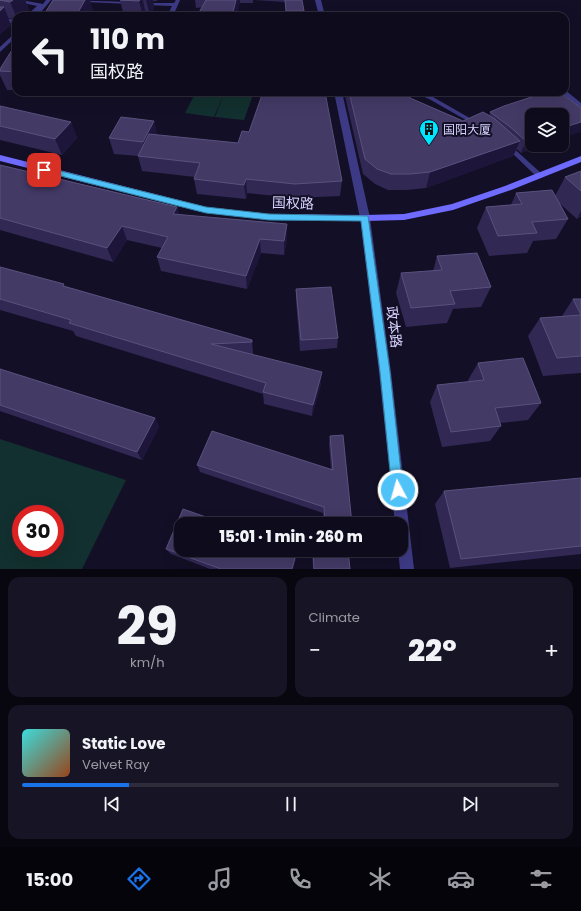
<!DOCTYPE html>
<html lang="en">
<head>
<meta charset="utf-8">
<style>
  :root { --surface:#0e0b1c; --page:#171425; --text:#f1f3f6; --muted:#9b9ba3; --line:#2e2b3b; --accent:#1a73e8 }
  body { margin:0; font-family:Poppins,"Noto Sans SC",sans-serif; background:var(--page); color:var(--text); height:100vh; display:flex; flex-direction:column; font-size:15px; white-space:nowrap }
  * { box-sizing:border-box; margin:0 }
  p { font-size:13px; color:var(--muted) }
  .icon { flex:none; width:22px; height:22px; fill:none; stroke:currentColor; stroke-width:2; stroke-linecap:round; stroke-linejoin:round }
  .map { position:relative; height:569px; overflow:hidden }
  .drawer { display:flex; flex-direction:column; gap:8px; padding:8px; background:#08060f; flex:1 }
  .drawer>* { flex:none }
  .top-card { position:absolute; left:12px; top:12px; width:557px; height:84px; border-radius:12px; box-shadow:0 4px 16px #0002,0 0 0 1px var(--line); background:#0e0b1c; color:var(--text); overflow:hidden }
  .fabs { position:absolute; left:525px; top:108px; display:grid; gap:8px }
  .fabs a { display:grid; place-items:center; width:44px; height:44px; border-radius:8px; background:var(--surface); box-shadow:0 4px 16px #0002,0 0 0 1px var(--line); font-size:20px }
  .speed { position:absolute; left:12px; top:505px; display:flex; gap:8px; font-size:20px; font-weight:700; text-align:center }
  .speed>* { display:grid; place-content:center; width:52px; height:52px; border-radius:50%; background:var(--surface); box-shadow:0 4px 16px #0002,0 0 0 1px var(--line); line-height:1 }
  .speed .limit { border:6px solid #d22; background:#fff; color:#111 }
  .pin { position:absolute; display:grid; place-items:center; width:34px; height:34px; color:#fff; margin:-17px; border-radius:8px; box-shadow:0 2px 6px #0006 }
  .me { position:absolute; width:44px; margin:-22px; rotate:354deg; stroke-linejoin:round; filter:drop-shadow(0 0 3px #0008) }
  .turn { display:flex; align-items:center; gap:14px; height:84px; padding:0 12px; font-size:18px }
  .turn .icon { width:52px; height:52px; stroke-width:2.5 }
  .turn b { display:block; font-size:28px; line-height:34px }
  .big { font-size:30px; font-weight:800; line-height:1.1 }
  .drawer .tile { flex:1; display:flex; flex-direction:column; justify-content:center; gap:6px; min-width:0; padding:0 14px; border-radius:12px; background:var(--page) }
  .drawer .dial { align-items:center; gap:0 }
  .dial b { font-size:52px; line-height:1 }
  .song { display:flex; align-items:center; gap:12px }
  .cover { width:48px; height:48px; border-radius:6px; background:linear-gradient(135deg,hsl(180 70% 55%),hsl(20 70% 35%)) }
  .played { height:4px; border-radius:2px; background:linear-gradient(90deg,var(--accent) 20%,var(--line) 20%) }
  .keys { display:flex; justify-content:space-around; direction:ltr }
  .heat { display:flex; justify-content:space-between; align-items:center; font-size:22px; direction:ltr }
  .drawer .tiles { flex:1; display:grid; gap:8px; grid-template-columns:1fr 1fr }
  .tile:last-child { grid-column:span 2 }
  .trip { position:absolute; left:174px; top:517px; width:234px; height:40px; border-radius:12px; background:var(--surface); box-shadow:0 4px 16px #0002,0 0 0 1px var(--line); font-weight:800; line-height:40px; text-align:center }
  .tab-bar { display:flex; height:64px; justify-content:space-around; align-items:center; background:#06040b; color:var(--muted) }
  .tab-bar .icon { width:28px; height:28px }
  .tab-bar .active { color:var(--accent) }
  .tab-bar b { font-size:18px; color:var(--text) }
  .map>svg:first-child { display:block }
</style>
</head>
<body>
<div class="map">
<svg width="581" height="569" viewBox="0 0 581 569">
  <rect width="100%" height="100%" fill="#130f26"/>
  <g fill="#12302f" fill-rule="evenodd">
    <path d="M196,92H225L214,117L185,113Z"/>
    <path d="M225,92H254L244,120L215,117Z"/>
    <path d="M0,439L126,480L82,569H0ZM21,514H55V548H21Z"/>
  </g>
  <g fill="none" stroke-linecap="round" stroke-linejoin="round">
    <g fill="#3d3a85" fill-rule="evenodd">
      <path d="M10,0H21L43,4L46,0H51L41,12H37L32,16H26L37,6Z"/>
      <path d="M60,0L131,2L133,3L131,4L62,1Z"/>
      <path d="M176,0H180L173,16H167L172,6L144,5L142,4L144,3H174Z"/>
      <path d="M0,17L16,20V24L0,21Z"/>
      <path d="M16,32V37L0,52V47Z"/>
      <path d="M565,90L581,103V108L561,92H565Z"/>
      <path d="M413,92H421L433,97L480,124L477,126L475,125L429,99Z"/>
      <path d="M508,144L510,145L542,174L543,176L542,178H538L506,147V145Z"/>
    </g>
    <g fill="#3d3a85" fill-rule="evenodd">
      <path d="M315,0H321L325,16H319Z"/>
      <path d="M334,92H342L370,218L391,372L414,569H400L398,550H401V524H395L379,372L360,218Z"/>
    </g>
    <path fill="#6f6bff" fill-rule="evenodd" d="M0,155L206,207L269,214L365,215L404,214L452,204L505,186L581,156V162L511,190L453,210L404,220L365,221L269,220L206,213L0,161Z"/>
  </g>
  <g fill="#312854">
    <path d="M0,0H25L29,10L16,16V19L8,18L11,25L0,34Z"/>
    <path d="M120,0H157V1H153L154,7L150,16H124Z"/>
    <path d="M195,0H253V3H240L196,8Z"/>
    <path d="M254,0H302L304,11V16H286L285,2Z"/>
    <path d="M16,48V90H7L0,75V69Z"/>
    <path d="M344,92H408L410,98L463,121L489,116L490,112L504,106L532,145H543L521,153L517,149L513,156L426,188L407,190H388L375,184L363,174Z"/>
    <path d="M0,106L71,122L77,138L62,155L0,140Z"/>
    <path d="M154,121L157,135L342,181L340,196L295,198L247,193L246,199L197,194L194,179L195,177L142,171L138,156L114,154L109,138Z"/>
    <path d="M0,165L177,207L179,215L287,239L284,255L261,253L247,289L161,271L157,257L162,248L127,240L113,262L0,230Z"/>
    <path d="M581,171V216L577,219L559,203L568,219L556,239L533,241L527,253L489,256L477,228L486,207L511,205L516,193L555,196L565,177Z"/>
    <path d="M437,256L491,287L481,307L453,309L447,323L406,327L396,293L401,273L433,271Z"/>
    <path d="M0,267L65,286L252,340L253,353V354H251L321,384L312,416L264,404L263,394L76,336L73,331L0,310Z"/>
    <path d="M296,289L338,338L337,348L300,351L296,300Z"/>
    <path d="M573,299H581V373L543,376L528,336L540,318L562,316Z"/>
    <path d="M478,363L541,403L528,420L500,423L501,426L490,441L442,447L430,402L437,385L469,382L468,380Z"/>
    <path d="M0,369L155,418L159,427L142,460L0,411Z"/>
    <path d="M330,436L352,524H324L323,513L200,472L197,465L331,469L329,444Z"/>
    <path d="M581,478V554L450,568L435,504L444,491Z"/>
    <path d="M166,549L297,555L293,569H210L171,554Z"/>
    <path d="M312,550H348L350,569H313Z"/>
  </g>
  <g fill="#1d163a">
    <path d="M13,0H25L29,10L21,16H16L10,2Z"/>
    <path d="M85,0H90L94,13L92,16H76Z"/>
    <path d="M140,0H143L146,16H143L139,1Z"/>
    <path d="M146,0H153L154,7L150,16Z"/>
    <path d="M236,0H240V3L237,16H232Z"/>
    <path d="M4,7L11,25L0,34V11Z"/>
    <path d="M154,121L158,137L147,158L143,142Z"/>
    <path d="M71,122L77,138L62,155L55,139Z"/>
    <path d="M581,122V132L562,138V128Z"/>
    <path d="M532,139V145H543L521,153L526,141Z"/>
    <path d="M520,141L513,156L426,188L430,172Z"/>
    <path d="M246,179L247,193L246,199L244,185Z"/>
    <path d="M177,207L181,221L173,214Z"/>
    <path d="M581,211V215L577,219Z"/>
    <path d="M287,224V239L284,255V241Z"/>
    <path d="M122,226L127,240L113,262L107,248Z"/>
    <path d="M260,239L261,253L247,289L246,276Z"/>
    <path d="M322,372L321,384L312,416L313,405Z"/>
    <path d="M155,418L159,427L142,460L137,452Z"/>
    <path d="M298,550L297,555L293,569H292Z"/>
  </g>
  <g fill="#433a66" stroke="#5a527e">
    <path d="M0,0H13L10,2Z"/>
    <path d="M53,0H85L76,16H43Z"/>
    <path d="M120,0H140L139,1Z"/>
    <path d="M206,0H236L232,16H197Z"/>
    <path d="M285,0H302L304,11H286Z"/>
    <path d="M0,7H4L0,11Z"/>
    <path d="M16,48V72L0,71V69L12,50H15Z"/>
    <path d="M263,92H325L342,181L295,184L246,179L244,185L194,179L200,163L138,156L149,134L238,143L242,131L249,132Z"/>
    <path d="M349,92H408L410,98L463,121L483,112L495,119L520,141L430,172L410,174H391L377,169L365,159Z"/>
    <path d="M547,92H560L581,108V122L562,128V115H532V139L526,141L509,126L490,112L504,106Z"/>
    <path d="M0,106L71,122L55,139L0,126Z"/>
    <path d="M121,117L154,121L143,142L109,138Z"/>
    <path d="M0,165L177,207L173,214L287,224L284,241L260,239L246,276L157,257L168,237L122,226L107,248L0,218Z"/>
    <path d="M581,171V191L565,177Z"/>
    <path d="M552,190L568,219L532,222L537,233L498,236L486,207L522,204L516,193Z"/>
    <path d="M477,253L491,287L450,291L455,304L411,308L401,273L442,270L437,256Z"/>
    <path d="M0,267L64,284L63,286L252,340V342L211,344L322,372L313,405L263,392L266,383L69,323L71,320L0,299Z"/>
    <path d="M331,287L338,338L301,340L296,289Z"/>
    <path d="M573,299H581V356L557,358L540,318L581,315Z"/>
    <path d="M523,358L541,403L495,408L501,426L451,432L437,385L484,380L478,363Z"/>
    <path d="M0,369L155,418L137,452L0,405Z"/>
    <path d="M212,431L333,470L330,436L343,435L352,524H325L324,507L197,465Z"/>
    <path d="M581,478V546L461,559L444,491Z"/>
    <path d="M183,509L226,524H181V550H297L292,569H221L166,549Z"/>
    <path d="M313,550H348L350,569H314Z"/>
  </g>
  <path fill="#4fc3f7" stroke="#337fa1" d="M44,167L206,207L269,214L368,216L390,372L403,490L402,494L398,496L393,494L392,490L380,372L361,221L269,220L206,213L41,171L40,170Z"/>
  <defs>
    <g id="building-pin" transform="scale(1)"><path d="M0 17L-7.5 6A9.5 9.5 0 1 1 7.5 6Z" fill="#00e5ff" stroke="#130f26"/><path d="M-4-6H4V6H1V3H-1V6H-4ZM-2.5-4.3h1.7v1.8h-1.7ZM.8-4.3h1.7v1.8H.8ZM-2.5-1h1.7V.8h-1.7ZM.8-1h1.7V.8H.8Z" fill="#111"/></g>
  </defs>
  <g fill-rule="evenodd">
    <use href="#building-pin" x="429" y="129"/>
  </g>
  <g text-anchor="middle" dominant-baseline="central" stroke-width="4" stroke-linejoin="round" paint-order="stroke">
    <g font-size="12" fill="#d9d4ff" stroke="#130f26" text-anchor="start">
      <text x="443" y="129">国阳大厦</text>
    </g>
    <g font-size="14" fill="#d9d4ff" stroke="#130f26">
      <text transform="translate(293 203) rotate(2)">国权路</text>
      <text transform="translate(394 327) rotate(83)">政本路</text>
    </g>
  </g>
</svg>
<div class="fabs">
<a><svg class="icon" aria-label="layers" viewBox="0 0 24 24"><path d="M12 4l9 5-9 5-9-5zM3 14l9 5 9-5"/></svg></a>
</div>
<div class="speed"><div class="limit">30</div></div>
<div class="pin" style="left:44px;top:170px;background:#d93025"><svg class="icon" aria-label="arrive" viewBox="0 0 24 24"><path d="M6 21V4h12l-3 4 3 4H6"/></svg></div>
<svg class="me" style="left:398px;top:490px" viewBox="-20 -20 40 40"><circle r="17" fill="#4fc3f7" stroke="#fff" stroke-width="3"/><path d="M0-11L8 9 0 5-8 9z" fill="#fff"/></svg>
<div class="trip">15:01 · 1 min · 260 m</div>
<div class="top-card">
<div class="turn"><svg class="icon" aria-label="left" viewBox="0 0 24 24"><path d="M17 20v-9H6M10 6l-5 5 5 5"/></svg><div><b>110 m</b>国权路</div></div>
</div>
</div>
<section class="drawer">
<div class="tiles">
<div class="tile dial"><b>29</b><p>km/h</p></div>
<div class="tile"><p>Climate</p>
<div class="heat"><a>−</a><b class="big">22°</b><a>+</a></div>
</div>
<div class="tile">
<div class="song"><i class="cover"></i><div><b>Static Love</b><p>Velvet Ray</p></div></div>
<div class="played"></div>
<div class="keys"><svg class="icon" aria-label="previous" viewBox="0 0 24 24"><path d="M18 5L8 12l10 7zM5 5v14"/></svg><svg class="icon" aria-label="pause" viewBox="0 0 24 24"><path d="M8 5v14M16 5v14"/></svg><svg class="icon" aria-label="next" viewBox="0 0 24 24"><path d="M6 5l10 7-10 7zM19 5v14"/></svg></div>
</div>
</div>
</section>
<nav class="tab-bar">
<b>15:00</b>
<svg class="icon active" aria-label="directions" viewBox="0 0 24 24"><path d="M12 3l9 9-9 9-9-9zM9 14v-3h6M13 9l2 2-2 2"/></svg>
<svg class="icon" aria-label="music" viewBox="0 0 24 24"><path d="M9 18V5l10-2v13"/><circle cx="6" cy="18" r="3"/><circle cx="16" cy="16" r="3"/></svg>
<svg class="icon" aria-label="phone" viewBox="0 0 24 24"><path d="M5 4h4l2 5-3 2q2 4 5 5l2-3 5 2v4C11 20 4 13 5 4z"/></svg>
<svg class="icon" aria-label="climate" viewBox="0 0 24 24"><path d="M12 3v18M4 7l16 10M4 17L20 7"/></svg>
<svg class="icon" aria-label="car" viewBox="0 0 24 24"><path d="M5 17H2v-5l4-1 3-4h7l3 4 3 1v5h-3M9 17h6M6 11h13"/><circle cx="7" cy="17" r="2"/><circle cx="17" cy="17" r="2"/></svg>
<svg class="icon" aria-label="filters" viewBox="0 0 24 24"><path d="M4 7h16M4 17h16"/><circle cx="9" cy="7" r="2"/><circle cx="15" cy="17" r="2"/></svg>
</nav>
</body>
</html>
